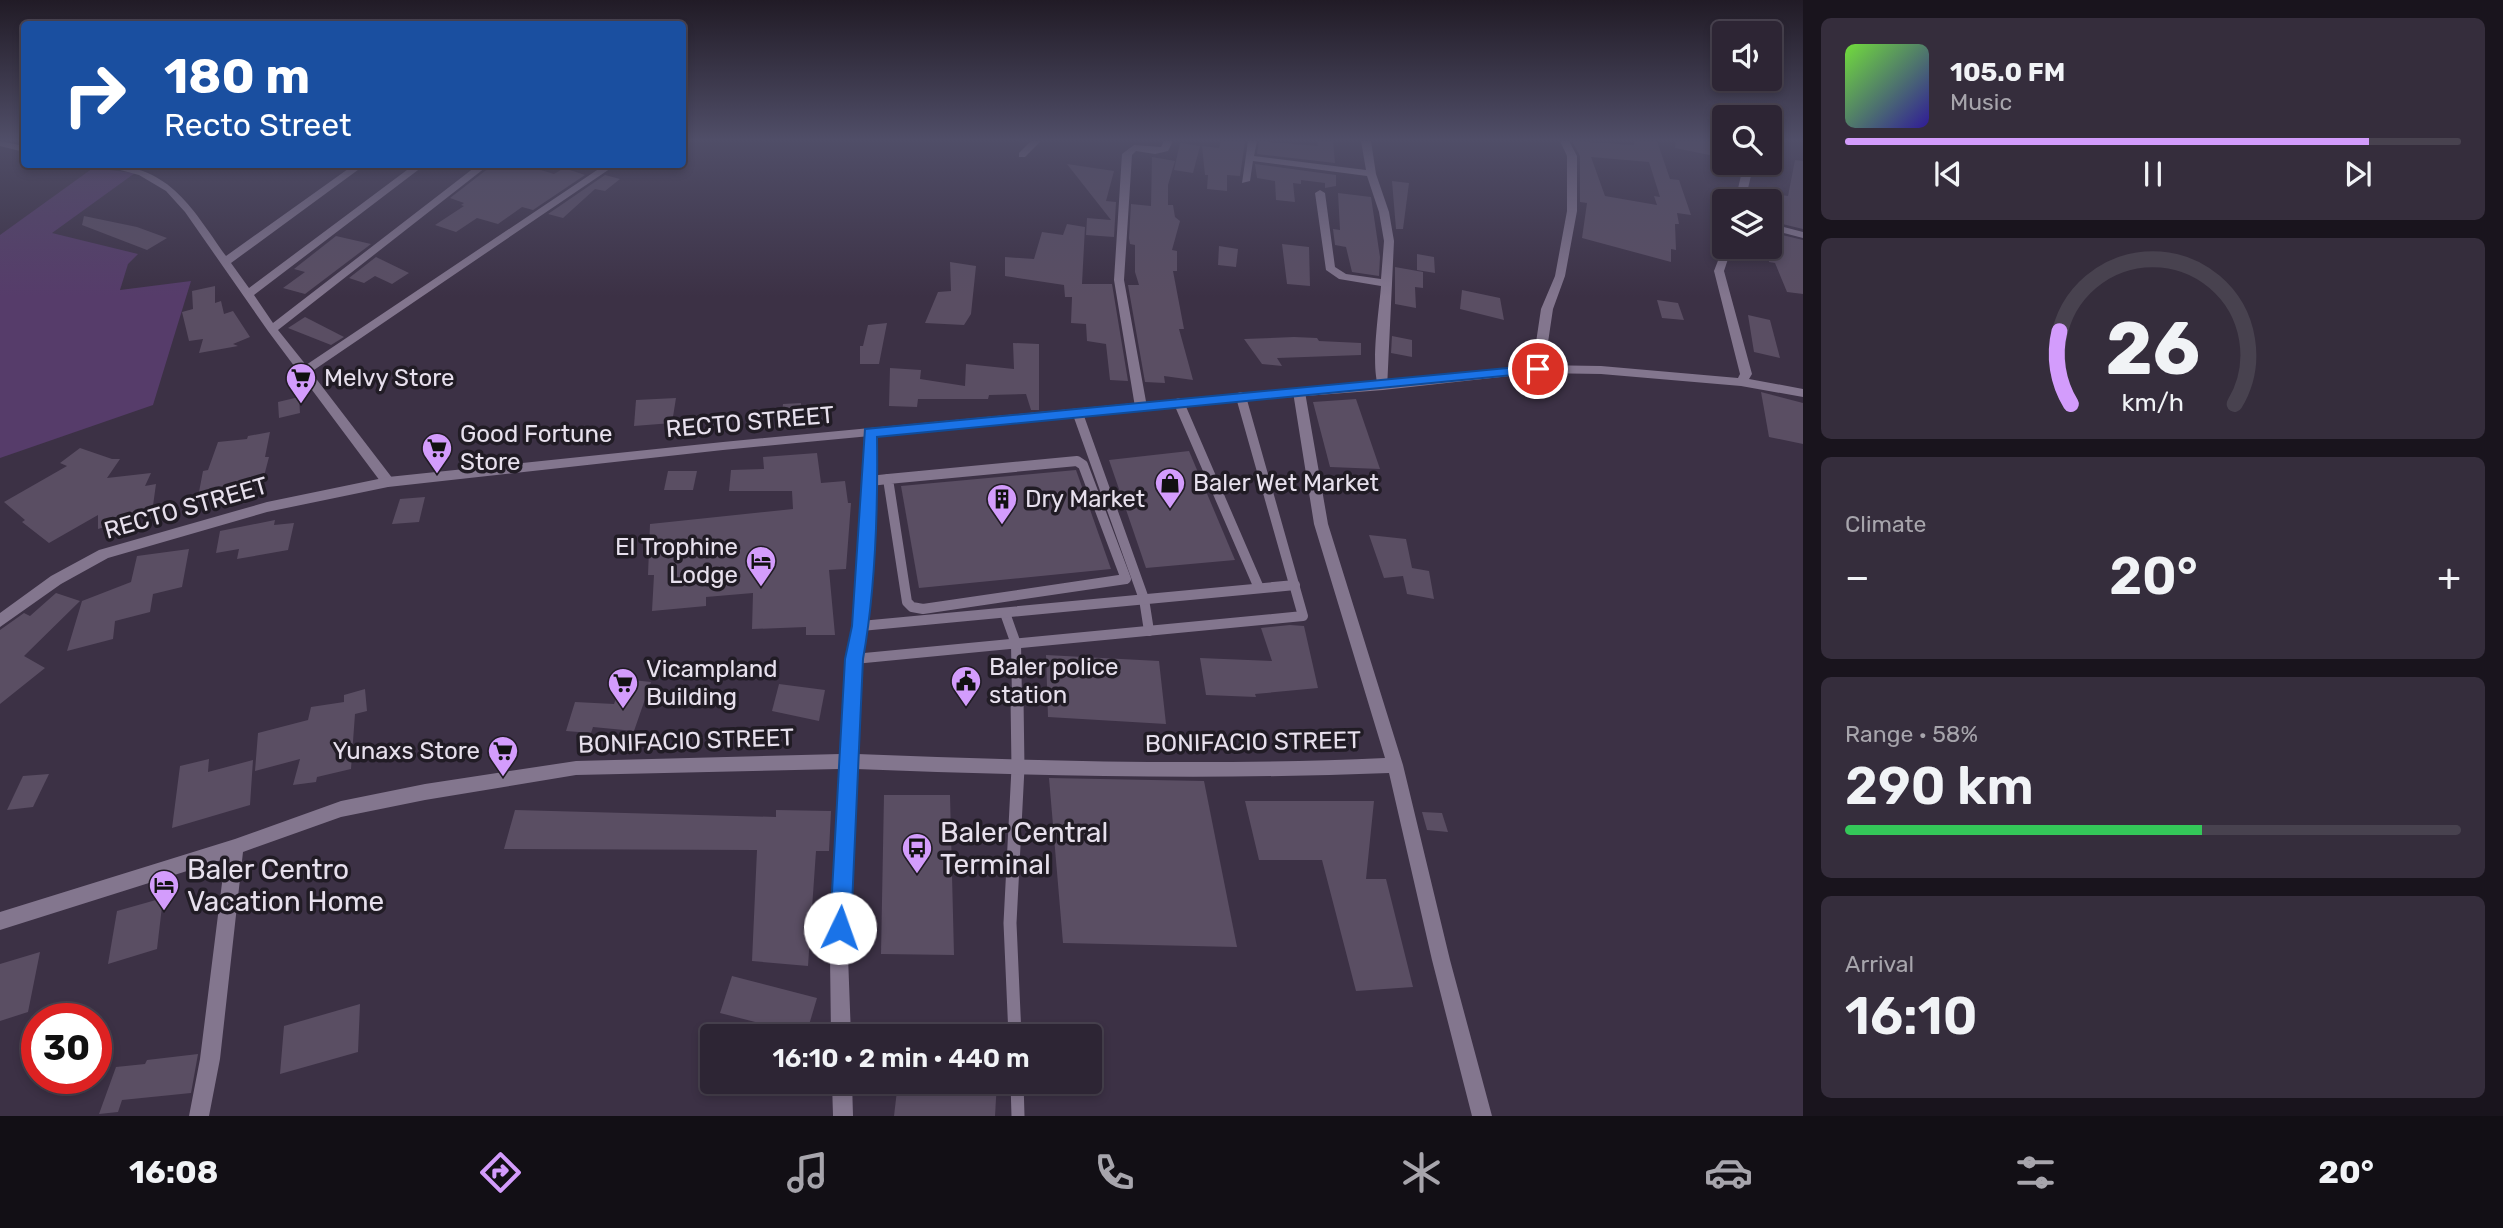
<!DOCTYPE html>
<html lang="en">
<head>
<meta charset="utf-8">
<style>
  :root { --surface:#2d2534; --page:#352d3c; --text:#f1f3f6; --muted:#a7a5ac; --line:#48424f; --accent:#d39cfc }
  body { margin:0; font-family:Rubik,sans-serif; background:var(--page); color:var(--text); height:100vh; display:flex; flex-direction:column; font-size:26px; white-space:nowrap }
  * { box-sizing:border-box; margin:0 }
  p { font-size:23px; color:var(--muted) }
  .icon { flex:none; width:38px; height:38px; fill:none; stroke:currentColor; stroke-width:2; stroke-linecap:round; stroke-linejoin:round }
  .map { position:relative; flex:1; overflow:hidden }
  .panel { display:flex; flex-direction:column; gap:18px; padding:18px; background:#19141d; width:700px }
  .panel>* { flex:none }
  .hud { position:absolute; left:21px; top:21px; width:665px; height:147px; border-radius:7px; box-shadow:0 4px 10px #0003,0 0 0 2px var(--line); background:#1a4fa0; color:#fff; overflow:hidden }
  .controls { position:absolute; left:1712px; top:21px; display:grid; gap:14px }
  .controls a { display:grid; place-items:center; width:70px; height:70px; border-radius:7px; background:var(--surface); box-shadow:0 4px 10px #0003,0 0 0 2px var(--line); font-size:35px }
  .speed { position:absolute; left:21px; top:1003px; display:flex; gap:14px; font-size:35px; font-weight:700; text-align:center }
  .speed>* { display:grid; place-content:center; width:91px; height:91px; border-radius:50%; background:var(--surface); box-shadow:0 4px 10px #0003,0 0 0 2px var(--line); line-height:1 }
  .speed .limit { border:10px solid #d22; background:#fff; color:#111 }
  .pin { position:absolute; display:grid; place-items:center; width:60px; height:60px; color:#fff; margin:-30px; border:4px solid #fff; border-radius:50%; box-shadow:0 2px 7px #0007 }
  .me { position:absolute; width:77px; margin:-38px; rotate:3deg; stroke-linejoin:round; filter:drop-shadow(0 0 5px #0008) }
  .turn { display:flex; align-items:center; gap:24px; height:147px; padding:0 28px; font-size:32px }
  .turn .icon { width:91px; height:91px; stroke-width:2.5 }
  .turn b { display:block; font-size:49px; line-height:60px }
  .big { font-size:52px; font-weight:600; line-height:1.1 }
  .panel .widget { flex:1; display:flex; flex-direction:column; justify-content:center; gap:10px; min-width:0; padding:0 24px; border-radius:10px; background:var(--page) }
  .panel .dial { align-items:center; gap:0 }
  .dial svg { height:182px; overflow:visible; fill:none; stroke:var(--line); stroke-width:7; stroke-linecap:round; text-anchor:middle }
  .dial text { fill:var(--text); stroke:none }
  .song { display:flex; align-items:center; gap:21px }
  .cover { width:84px; height:84px; border-radius:10px; background:linear-gradient(135deg,hsl(100 70% 55%),hsl(250 70% 35%)) }
  .played { height:7px; border-radius:4px; background:linear-gradient(90deg,var(--accent) 85%,var(--line) 85%) }
  .keys { display:flex; justify-content:space-around; direction:ltr }
  .heat { display:flex; justify-content:space-between; align-items:center; font-size:38px; direction:ltr }
  .charge { height:10px; border-radius:5px; background:linear-gradient(90deg,#34c759 58%,var(--line) 0) }
  .trip { position:absolute; left:700px; top:1024px; width:402px; height:70px; border-radius:7px; background:var(--surface); box-shadow:0 4px 10px #0003,0 0 0 2px var(--line); font-weight:600; line-height:70px; text-align:center }
  .tabs { display:flex; height:112px; justify-content:space-around; align-items:center; background:#120f15; color:var(--muted) }
  .tabs .icon { width:49px; height:49px }
  .tabs .current { color:var(--accent) }
  .tabs b { font-size:32px; color:var(--text) }
  main { display:flex; flex:1; min-height:0 }
  .map>svg:first-child { display:block }
</style>
</head>
<body>
<main>
<div class="map">
<svg width="1803" height="1116" viewBox="0 0 1803 1116">
  <rect width="100%" height="100%" fill="#3c3145"/>
  <path fill="#563c6a" d="M93,168L135,173L52,233L138,254L128,264L120,290L191,281L153,405L0,458V235Z"/>
  <g fill="#5a4e63" fill-rule="evenodd">
    <path d="M1221,141H1245L1240,176L1227,175V191L1207,189L1208,175H1205L1202,146L1219,148Z"/>
    <path d="M1259,141L1318,146L1317,141H1333L1335,163L1257,154Z"/>
    <path d="M1572,141L1634,145V141H1657L1670,179L1679,180L1691,215L1677,213L1679,224H1675L1676,250L1671,249V262L1582,238L1587,203L1580,202V156ZM1591,157L1649,162L1660,197L1654,196L1657,205L1605,196Z"/>
    <path d="M1676,141H1724V158L1675,148Z"/>
    <path d="M1180,143L1200,146L1193,173L1174,170Z"/>
    <path d="M1152,157L1175,161L1168,185V205H1173L1175,217L1180,221L1172,250L1177,251V271H1173L1184,329H1179L1193,380L1164,376L1165,383L1145,382L1128,285H1139L1135,272V245L1130,244L1129,238L1131,204L1151,206Z"/>
    <path d="M1795,160L1803,161V229L1769,221V193L1788,196Z"/>
    <path d="M494,164H521L554,174L564,168L585,175L533,210L522,207L498,224L477,218L456,232L435,225L464,206L461,205L464,203L450,198Z"/>
    <path d="M1067,164L1114,171L1106,201L1116,202L1114,237L1086,235L1087,218L1111,220Z"/>
    <path d="M1255,164L1336,175V186L1325,188V183L1301,180V184L1293,183L1295,202L1276,200L1275,181L1257,178Z"/>
    <path d="M605,175L620,179L605,191L595,189L563,218L548,214Z"/>
    <path d="M1392,181L1409,183L1403,229H1396Z"/>
    <path d="M1338,193L1371,197L1380,257L1379,276L1352,272L1346,247L1335,245L1333,229L1340,230Z"/>
    <path d="M84,216L137,227L167,238L147,250L82,225Z"/>
    <path d="M1067,224L1085,227L1082,284H1112L1128,381L1110,380L1106,344L1087,341L1086,324L1071,323L1072,297H1065L1064,285L1005,276V257L1034,259L1042,232L1063,235Z"/>
    <path d="M1769,232L1803,240V294L1787,292L1775,263L1769,262Z"/>
    <path d="M336,236L371,244L305,294L283,288L305,272L294,269Z"/>
    <path d="M1282,244L1309,247L1310,286L1287,284Z"/>
    <path d="M1219,246L1238,249L1236,267L1218,265Z"/>
    <path d="M1417,254L1434,257L1435,273L1417,270Z"/>
    <path d="M376,257L409,273L392,284L375,276L364,283L349,278Z"/>
    <path d="M950,262L976,266L971,314L964,325L925,323L938,292L951,291Z"/>
    <path d="M1395,267L1423,272V288L1415,287L1416,308L1395,304Z"/>
    <path d="M215,286V303L221,301L224,314L233,311L250,337L233,344L238,346L199,353L203,339L189,341L182,312L193,309L192,291Z"/>
    <path d="M1462,290L1500,298L1504,320L1460,309Z"/>
    <path d="M1657,300L1678,303L1684,320L1662,318Z"/>
    <path d="M1748,315L1770,320L1780,358L1754,352Z"/>
    <path d="M305,317L344,337L331,345L288,328Z"/>
    <path d="M887,323L879,364H860V346H863L868,325Z"/>
    <path d="M1392,336L1412,340V357L1391,353Z"/>
    <path d="M1294,337L1317,338L1319,341L1361,343V355L1277,358L1282,366L1262,364L1244,339Z"/>
    <path d="M1013,343L1039,344V410H1031L1026,394L989,395L988,399H918L917,407L889,406L890,368L921,370L920,379L965,386L966,364L1014,369Z"/>
    <path d="M1761,392L1803,403V444L1769,437Z"/>
    <path d="M299,397L300,413L279,418L278,402Z"/>
    <path d="M676,398L672,423L634,426L636,400Z"/>
    <path d="M1356,399L1380,469L1330,467L1313,402Z"/>
    <path d="M801,403L800,420H781L783,404Z"/>
    <path d="M270,432L265,457H269L263,480L199,492L203,471L208,470L218,442L247,439L248,436Z"/>
    <path d="M80,448L112,459H120L107,478L151,473L145,486L156,484L152,513L98,529V515L49,543L22,522L25,520L4,502L67,466L60,463Z"/>
    <path d="M1189,451L1235,560L1146,568L1109,460Z"/>
    <path d="M817,453L821,483L845,481L848,503H851L846,569L829,570L835,635H806V627L752,629L753,593L706,597V606L652,611L654,575H648L650,524L793,509L792,491H729L731,470L764,469L763,457Z"/>
    <path d="M1076,470L1111,569L919,588L901,486Z"/>
    <path d="M668,471H697L693,490H664Z"/>
    <path d="M425,497L419,522L392,524L400,499Z"/>
    <path d="M275,520L274,525L294,523L288,550L237,559L239,549L216,553L220,531Z"/>
    <path d="M1369,535L1406,539L1412,568L1429,571L1434,599L1407,594L1403,576L1384,578Z"/>
    <path d="M189,549L182,587L153,594L150,612L115,621L113,639L67,651L82,601L131,582L137,556Z"/>
    <path d="M56,593L80,601L24,656L45,668L0,704V630L24,613L30,616Z"/>
    <path d="M1290,625L1304,626L1318,688L1255,694L1256,697L1206,695L1200,658L1272,661L1261,628Z"/>
    <path d="M1046,655L1159,661L1166,724L1048,717Z"/>
    <path d="M623,679L651,682L634,731L593,727L591,733L566,731L575,702L614,704Z"/>
    <path d="M779,684L825,690L819,721L772,711Z"/>
    <path d="M365,689L367,711L355,714L351,769L317,777L316,782L293,785L300,759L255,771L258,733L308,720L311,707L344,702V695Z"/>
    <path d="M209,759L208,772L253,760L250,805L172,828L180,766Z"/>
    <path d="M49,774L33,807L7,810L23,776Z"/>
    <path d="M1049,778L1204,781L1237,947L1063,943Z"/>
    <path d="M884,795H950L954,955L881,954Z"/>
    <path d="M1245,801H1374L1366,879H1386L1413,987L1356,991L1322,860H1259Z"/>
    <path d="M515,810L776,817V810L831,811L829,851H816L808,966L752,961L757,850L504,849Z"/>
    <path d="M1422,812L1442,813L1448,832L1427,830Z"/>
    <path d="M163,898L157,949L108,964L117,911Z"/>
    <path d="M40,952L28,1012L0,1021V964Z"/>
    <path d="M732,976L817,998L806,1035L720,1013Z"/>
    <path d="M360,1004L358,1052L280,1074L284,1026Z"/>
    <path d="M198,1054L191,1093L122,1100L118,1112L99,1114L116,1067L145,1064L147,1060Z"/>
    <path d="M898,1082H997L995,1116H894Z"/>
  </g>
  <g fill="none" stroke-linecap="round" stroke-linejoin="round">
    <g stroke="#83768e" stroke-width="10">
      <path d="M1179,403L1259,588"/>
      <path d="M1078,414L1144,599L1149,631"/>
      <path d="M1077,461L1083,465L1126,579L923,609L912,607L907,602L888,479Z"/>
      <path d="M870,481L888,479"/>
      <path d="M1005,613L1016,644L1017,700"/>
      <path d="M861,626L1295,585"/>
      <path d="M854,659L1303,616L1241,397"/>
    </g>
    <g stroke="#83768e" stroke-width="13">
      <path d="M1015,1036L1010,923L1018,768L1017,698"/>
      <path d="M1017,1082L1018,1116"/>
    </g>
    <g fill="#83768e" fill-rule="evenodd">
      <path d="M0,141L24,146V152L0,146Z"/>
      <path d="M1031,141H1041L1025,157H1019V153Z"/>
      <path d="M1164,141H1173L1168,151L1155,154L1136,151L1132,155L1124,280L1147,407L1141,411L1135,407L1114,280L1122,154L1134,145L1161,147Z"/>
      <path d="M1248,141H1257L1254,156L1366,170L1361,141H1371L1376,174L1389,212L1394,241L1387,389H1379C1370,366 1379,312 1381,286L1339,279L1326,270L1315,193L1320,190L1325,193L1335,267L1346,274L1381,279L1384,241L1379,212L1367,176L1253,161L1250,181L1242,183Z"/>
      <path d="M1560,141H1569L1577,156V211L1565,276L1553,309L1544,369L1538,373L1532,369L1541,309L1555,276L1567,211V156Z"/>
      <path d="M98,164C169,164 189,204 226,256L355,164H366L231,263L249,288L415,164H426L254,295L273,323L479,164H490L278,330L306,365L606,164H617L311,372L393,479L395,482L388,487L383,485L268,331L185,212L166,191L139,175Z"/>
      <path d="M1769,223L1803,232V238L1769,229Z"/>
      <path d="M1299,388L1305,392L1328,524L1403,765L1450,960L1492,1116H1472L1432,960L1389,773C1211,780 1033,776 856,769L848,956L851,1036H831L830,956L839,769L576,775L425,800L341,817L243,852L220,1059L209,1116H189L200,1059L225,859L0,930V912L235,839L341,801L425,784L576,761L840,754L846,659L854,626L863,481L864,433L870,429L876,433L877,481L868,626L862,659L857,754C1032,761 1209,766 1385,758L1314,524L1293,392Z"/>
      <path d="M832,1082H852L853,1116H833Z"/>
    </g>
    <g fill="#83768e" fill-rule="evenodd">
      <path d="M1744,163H1754L1745,201H1735Z"/>
      <path d="M1724,245V247H1732L1724,271L1752,374L1749,379L1803,389V397L1741,386L1601,374L1538,373L1383,390L1241,401L723,450L388,487L267,512L108,558L61,584L0,627V613L51,576L99,550L267,502L388,477L723,442L1241,393L1383,382L1538,365L1601,366L1738,378L1740,374L1714,271Z"/>
    </g>
  </g>
  <linearGradient id="sky" x2="0" y2="1"><stop stop-color="#211b26"/><stop offset="0.47" stop-color="#504e68"/><stop offset="1" stop-color="#504e68" stop-opacity="0"/></linearGradient>
  <rect width="1803" height="297" fill="url(#sky)"/>
  <path fill="#1a73e8" stroke="#114b97" stroke-width="2" d="M1538,365L1543,366V372L877,437C878,510 876,587 863,659L851,928L848,936L840,939L833,936L830,928L845,659L852,626L865,429Z"/>
  <defs>
    <g id="supermarket-pin" transform="scale(1.575)"><path d="M0 17L-7.5 6A9.5 9.5 0 1 1 7.5 6Z" fill="#d39cfc" stroke="#211c25"/><path d="M-6-5.5h2.5l.6 2H6L4.5 2H-2.5L-4.4-4H-6ZM-1.5 3.2a1.3 1.3 0 1 0 .1 0ZM3 3.2a1.3 1.3 0 1 0 .1 0Z" fill="#111"/></g>
    <g id="shop-pin" transform="scale(1.575)"><path d="M0 17L-7.5 6A9.5 9.5 0 1 1 7.5 6Z" fill="#d39cfc" stroke="#211c25"/><path d="M-5-2.5h2.3a2.7 3.5 0 0 1 5.4 0H5L5.5 6h-11ZM-1.5-2.5h3a1.5 2.3 0 0 0-3 0Z" fill="#111"/></g>
    <g id="building-pin" transform="scale(1.575)"><path d="M0 17L-7.5 6A9.5 9.5 0 1 1 7.5 6Z" fill="#d39cfc" stroke="#211c25"/><path d="M-4-6H4V6H1V3H-1V6H-4ZM-2.5-4.3h1.7v1.8h-1.7ZM.8-4.3h1.7v1.8H.8ZM-2.5-1h1.7V.8h-1.7ZM.8-1h1.7V.8H.8Z" fill="#111"/></g>
    <g id="hotel-pin" transform="scale(1.575)"><path d="M0 17L-7.5 6A9.5 9.5 0 1 1 7.5 6Z" fill="#d39cfc" stroke="#211c25"/><path d="M-6-4.5h1.5V1H6V5H4.5V3h-9V5H-6ZM-4 0a1.8 1.8 0 1 1 3.6 0ZM.5 0V-2.5h3Q6-2.5 6 0Z" fill="#111"/></g>
    <g id="civic-pin" transform="scale(1.575)"><path d="M0 17L-7.5 6A9.5 9.5 0 1 1 7.5 6Z" fill="#d39cfc" stroke="#211c25"/><path d="M-.6-6.5H3V-4.5H.6V-3L4-1V1h2V6H-6V1h2V-1L-.6-3ZM-1.2 2.5V6h2.4V2.5Z" fill="#111"/></g>
    <g id="bus-pin" transform="scale(1.575)"><path d="M0 17L-7.5 6A9.5 9.5 0 1 1 7.5 6Z" fill="#d39cfc" stroke="#211c25"/><path d="M-5-6H5V4H4V6H2V4H-2V6H-4V4H-5ZM-3.5-4V0h7V-4ZM-3.5 1.2v1.5H-2V1.2ZM2 1.2v1.5H3.5V1.2Z" fill="#111"/></g>
  </defs>
  <g fill-rule="evenodd">
    <use href="#supermarket-pin" x="301" y="378"/>
    <use href="#supermarket-pin" x="437" y="448"/>
    <use href="#shop-pin" x="1170" y="483"/>
    <use href="#building-pin" x="1002" y="499"/>
    <use href="#hotel-pin" x="761" y="561"/>
    <use href="#civic-pin" x="966" y="681"/>
    <use href="#supermarket-pin" x="623" y="683"/>
    <use href="#supermarket-pin" x="503" y="751"/>
    <use href="#bus-pin" x="917" y="848"/>
    <use href="#hotel-pin" x="164" y="885"/>
  </g>
  <g text-anchor="middle" dominant-baseline="central" stroke-width="7" stroke-linejoin="round" paint-order="stroke">
    <g font-size="24" fill="#e7e0ed" stroke="#211c25" text-anchor="start">
      <text x="324" y="378">Melvy Store</text>
      <text x="460" y="434">Good Fortune<tspan x="460" dy="28">Store</tspan></text>
      <text x="1193" y="483">Baler Wet Market</text>
      <text x="1025" y="499">Dry Market</text>
      <text x="738" y="547" text-anchor="end">El Trophine<tspan x="738" dy="28">Lodge</tspan></text>
      <text x="989" y="667">Baler police<tspan x="989" dy="28">station</tspan></text>
      <text x="646" y="669">Vicampland<tspan x="646" dy="28">Building</tspan></text>
      <text x="480" y="751" text-anchor="end">Yunaxs Store</text>
    </g>
    <g font-size="24" fill="#e7e0ed" stroke="#211c25">
      <text transform="translate(750 422) rotate(-5)">RECTO STREET</text>
      <text transform="translate(186 508) rotate(-16)">RECTO STREET</text>
      <text transform="translate(686 741) rotate(-2)">BONIFACIO STREET</text>
      <text transform="translate(1253 742) rotate(-1)">BONIFACIO STREET</text>
    </g>
    <g font-size="28" fill="#e7e0ed" stroke="#211c25" text-anchor="start">
      <text x="940" y="832">Baler Central<tspan x="940" dy="32">Terminal</tspan></text>
      <text x="187" y="869">Baler Centro<tspan x="187" dy="32">Vacation Home</tspan></text>
    </g>
  </g>
</svg>
<div class="controls">
<a><svg class="icon" aria-label="sound" viewBox="0 0 24 24"><path d="M4 9h4l5-4v14l-5-4H4zM17 9q2 3 0 6"/></svg></a>
<a><svg class="icon" aria-label="search" viewBox="0 0 24 24"><circle cx="10" cy="10" r="6"/><path d="M15 15l6 6"/></svg></a>
<a><svg class="icon" aria-label="layers" viewBox="0 0 24 24"><path d="M12 4l9 5-9 5-9-5zM3 14l9 5 9-5"/></svg></a>
</div>
<div class="speed"><div class="limit">30</div></div>
<div class="pin" style="left:1538px;top:369px;background:#d93025"><svg class="icon" aria-label="arrive" viewBox="0 0 24 24"><path d="M6 21V4h12l-3 4 3 4H6"/></svg></div>
<svg class="me" style="left:840px;top:928px" viewBox="-20 -20 40 40"><circle r="19" fill="#fff"/><path d="M0-13L10 11 0 6-10 11z" fill="#1a73e8"/></svg>
<div class="trip">16:10 · 2 min · 440 m</div>
<div class="hud">
<div class="turn"><svg class="icon" aria-label="right" viewBox="0 0 24 24"><path d="M7 20v-9h11M14 6l5 5-5 5"/></svg><div><b>180 m</b>Recto Street</div></div>
</div>
</div>
<section class="panel">
<div class="widget">
<div class="song"><i class="cover"></i><div><b>105.0 FM</b><p>Music</p></div></div>
<div class="played"></div>
<div class="keys"><svg class="icon" aria-label="previous" viewBox="0 0 24 24"><path d="M18 5L8 12l10 7zM5 5v14"/></svg><svg class="icon" aria-label="pause" viewBox="0 0 24 24"><path d="M8 5v14M16 5v14"/></svg><svg class="icon" aria-label="next" viewBox="0 0 24 24"><path d="M6 5l10 7-10 7zM19 5v14"/></svg></div>
</div>
<div class="widget dial"><svg viewBox="0 0 100 80">
<path d="M14 69A42 42 0 1 1 86 69"/>
<path d="M14 69A42 42 0 0 1 9 37" stroke="#d39cfc"/>
<text x="50" y="56" font-size="32" font-weight="700">26</text>
<text x="50" y="72" font-size="11">km/h</text>
</svg></div>
<div class="widget"><p>Climate</p>
<div class="heat"><a>−</a><b class="big">20°</b><a>+</a></div>
</div>
<div class="widget"><p>Range · 58%</p><b class="big">290 km</b><div class="charge"></div></div>
<div class="widget"><p>Arrival</p><b class="big">16:10</b></div>
</section>
</main>
<nav class="tabs">
<b>16:08</b>
<svg class="icon current" aria-label="directions" viewBox="0 0 24 24"><path d="M12 3l9 9-9 9-9-9zM9 14v-3h6M13 9l2 2-2 2"/></svg>
<svg class="icon" aria-label="music" viewBox="0 0 24 24"><path d="M9 18V5l10-2v13"/><circle cx="6" cy="18" r="3"/><circle cx="16" cy="16" r="3"/></svg>
<svg class="icon" aria-label="phone" viewBox="0 0 24 24"><path d="M5 4h4l2 5-3 2q2 4 5 5l2-3 5 2v4C11 20 4 13 5 4z"/></svg>
<svg class="icon" aria-label="climate" viewBox="0 0 24 24"><path d="M12 3v18M4 7l16 10M4 17L20 7"/></svg>
<svg class="icon" aria-label="car" viewBox="0 0 24 24"><path d="M5 17H2v-5l4-1 3-4h7l3 4 3 1v5h-3M9 17h6M6 11h13"/><circle cx="7" cy="17" r="2"/><circle cx="17" cy="17" r="2"/></svg>
<svg class="icon" aria-label="filters" viewBox="0 0 24 24"><path d="M4 7h16M4 17h16"/><circle cx="9" cy="7" r="2"/><circle cx="15" cy="17" r="2"/></svg>
<b>20°</b>
</nav>
</body>
</html>
